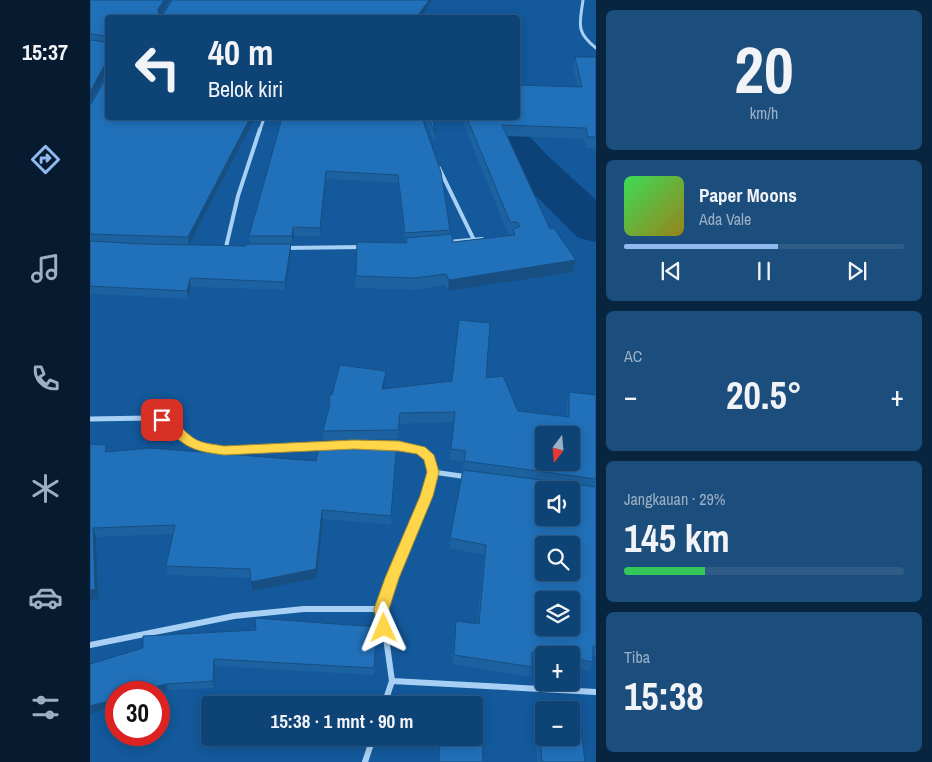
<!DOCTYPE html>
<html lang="id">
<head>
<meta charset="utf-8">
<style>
  :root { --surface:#0e4375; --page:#1c4e7d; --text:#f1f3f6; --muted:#9bb0c5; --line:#2e5c87; --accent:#90b9f0 }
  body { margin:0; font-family:"Archivo Narrow",sans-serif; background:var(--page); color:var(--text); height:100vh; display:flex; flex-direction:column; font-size:19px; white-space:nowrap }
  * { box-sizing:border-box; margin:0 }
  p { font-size:16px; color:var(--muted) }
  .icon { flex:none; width:28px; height:28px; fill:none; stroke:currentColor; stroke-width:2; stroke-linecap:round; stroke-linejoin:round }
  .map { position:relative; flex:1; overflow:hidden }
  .sheet { display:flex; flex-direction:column; gap:10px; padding:10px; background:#082540; width:336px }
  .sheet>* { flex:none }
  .guide { position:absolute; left:15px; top:15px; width:415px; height:105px; border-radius:5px; box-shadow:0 2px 12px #0003,0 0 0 1px var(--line); background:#0e4375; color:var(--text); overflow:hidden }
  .needle { width:32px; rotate:196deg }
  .buttons { position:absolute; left:445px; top:426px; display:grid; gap:10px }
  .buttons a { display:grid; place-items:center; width:45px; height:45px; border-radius:5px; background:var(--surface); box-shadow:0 2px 12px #0003,0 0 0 1px var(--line); font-size:25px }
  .speed { position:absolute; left:15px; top:681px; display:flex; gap:10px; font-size:25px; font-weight:700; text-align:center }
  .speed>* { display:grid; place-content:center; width:65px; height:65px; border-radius:50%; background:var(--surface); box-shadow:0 2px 12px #0003,0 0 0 1px var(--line); line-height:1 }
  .speed .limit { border:8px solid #d22; background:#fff; color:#111 }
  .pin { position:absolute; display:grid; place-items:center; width:42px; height:42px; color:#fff; margin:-21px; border-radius:10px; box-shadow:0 2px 8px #0006 }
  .me { position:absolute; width:55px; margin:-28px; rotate:359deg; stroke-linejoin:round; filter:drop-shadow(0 0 4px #0008) }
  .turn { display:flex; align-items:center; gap:18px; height:105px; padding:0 20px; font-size:22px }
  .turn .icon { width:65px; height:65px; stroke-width:2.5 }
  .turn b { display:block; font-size:35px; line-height:42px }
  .big { font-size:38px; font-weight:700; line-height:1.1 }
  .sheet .card { flex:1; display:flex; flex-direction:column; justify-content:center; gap:8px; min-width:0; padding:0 18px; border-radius:8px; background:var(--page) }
  .sheet .dial { align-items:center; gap:0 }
  .dial b { font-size:65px; line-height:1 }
  .song { display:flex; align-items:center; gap:15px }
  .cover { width:60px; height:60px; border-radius:8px; background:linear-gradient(135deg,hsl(130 70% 55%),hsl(50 70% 35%)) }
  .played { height:5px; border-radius:2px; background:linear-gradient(90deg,var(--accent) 55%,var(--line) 55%) }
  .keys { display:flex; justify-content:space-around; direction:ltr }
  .heat { display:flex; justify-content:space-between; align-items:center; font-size:28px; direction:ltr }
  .charge { height:8px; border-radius:4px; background:linear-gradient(90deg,#34c759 29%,var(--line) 0) }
  .trip { position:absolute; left:111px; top:696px; width:282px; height:50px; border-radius:5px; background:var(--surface); box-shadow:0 2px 12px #0003,0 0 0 1px var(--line); font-weight:700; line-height:50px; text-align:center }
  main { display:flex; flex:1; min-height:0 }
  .tab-bar { display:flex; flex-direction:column; width:90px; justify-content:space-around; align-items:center; background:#061b2f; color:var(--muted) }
  .tab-bar .icon { width:35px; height:35px }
  .tab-bar .current { color:var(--accent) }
  .tab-bar b { font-size:22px; color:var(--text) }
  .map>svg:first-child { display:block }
</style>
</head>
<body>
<main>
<nav class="tab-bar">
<b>15:37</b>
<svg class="icon current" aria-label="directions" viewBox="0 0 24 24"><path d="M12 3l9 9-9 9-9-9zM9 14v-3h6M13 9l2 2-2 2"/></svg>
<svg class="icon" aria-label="music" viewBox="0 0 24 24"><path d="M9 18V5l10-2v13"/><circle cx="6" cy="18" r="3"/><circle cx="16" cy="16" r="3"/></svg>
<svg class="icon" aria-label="phone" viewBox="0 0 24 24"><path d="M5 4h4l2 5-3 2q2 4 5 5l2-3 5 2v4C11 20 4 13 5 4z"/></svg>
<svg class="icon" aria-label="climate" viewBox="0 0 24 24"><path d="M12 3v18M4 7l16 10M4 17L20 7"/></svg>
<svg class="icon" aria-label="car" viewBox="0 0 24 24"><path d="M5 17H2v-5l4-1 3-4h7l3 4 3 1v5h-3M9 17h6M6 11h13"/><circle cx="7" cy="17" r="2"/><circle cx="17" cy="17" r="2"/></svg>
<svg class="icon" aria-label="filters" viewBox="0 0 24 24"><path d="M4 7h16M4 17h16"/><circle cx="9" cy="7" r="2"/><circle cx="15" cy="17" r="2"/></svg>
</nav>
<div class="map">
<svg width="506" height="762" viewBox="0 0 506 762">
  <rect width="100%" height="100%" fill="#13599c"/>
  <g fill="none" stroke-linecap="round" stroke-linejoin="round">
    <path fill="#0c4278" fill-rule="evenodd" d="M378,118H422L458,156L506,200V242L488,238L426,176Z"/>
    <g stroke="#a8d0f4" stroke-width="3">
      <path d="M493,0C490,23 485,32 506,48"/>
      <path d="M170,130L174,118"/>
    </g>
    <g stroke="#a8d0f4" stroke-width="4">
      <path d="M349,168L384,240"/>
      <path d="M358,242L392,239"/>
      <path d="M136,247L148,196L170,129"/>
      <path d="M195,248L272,247"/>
    </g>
    <g stroke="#a8d0f4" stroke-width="5">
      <path d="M0,419L60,418L72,420L99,441L134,451L235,446"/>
      <path d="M301,446C322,446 337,450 343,472L378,477"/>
      <path d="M335,501L343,472"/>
    </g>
    <g stroke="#a8d0f4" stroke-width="6">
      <path d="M0,645L144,616L214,609H292"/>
      <path d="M302,681L506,692"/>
      <path d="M294,705L302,681L292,609L302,578L336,499"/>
      <path d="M275,762L283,738"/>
    </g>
  </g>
  <g fill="#1c61a0">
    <path d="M0,0H80L71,14L343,0L330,18H18V74H15L0,103Z"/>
    <path d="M485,57H506V148H496L494,139L417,136L460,229L486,260L483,272L358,291L355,285L323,290L265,288L266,276L316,243V241L315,242L308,183L236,179L230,236H204L202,244H201V252L195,290L101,287L98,299L0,294V104L165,118L99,245L28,243L52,244L156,246L160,244L159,236L192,118H332L360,230V235L363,242L422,235V234H418L371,118H428L488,87L483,67Z"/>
    <path d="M335,118H343L345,134L344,142Z"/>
    <path d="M296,371L295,381L294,389L396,378L428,411L476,417L477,403L479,392L506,395V656H503V662L499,671L481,668V655H454V664L442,662V667L439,677L362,664L365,631L366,621L387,624L394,555L359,548L374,462L359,460L364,422L309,424L301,525L233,519L227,578L163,591L161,578L78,575L76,566L83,534L6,537L8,598L0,600V444L18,452L226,461L233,441V431L239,406V395H242Z"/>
    <path d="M287,627L284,675L125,666L124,688L78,690L69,693L0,664Z"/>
    <path d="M449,719L495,762H447L445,729Z"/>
    <path d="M349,738H385L393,762H348Z"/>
  </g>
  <g fill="#174f82">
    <path d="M74,0H80L69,17L68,9Z"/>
    <path d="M339,0H343L330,18H326Z"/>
    <path d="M14,66H18V74H15L0,103V92Z"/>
    <path d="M160,118H165L99,245L98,237Z"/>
    <path d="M236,171V179L230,236V228Z"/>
    <path d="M203,227L204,236L202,244V236Z"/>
    <path d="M201,244V252L195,290V282Z"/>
    <path d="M486,260L483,272L358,291L359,280Z"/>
    <path d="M100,278L101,287L98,299L97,291Z"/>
    <path d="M296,371L295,381L292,400V389Z"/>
    <path d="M232,510L233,519L227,578L163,591L161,582Z"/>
    <path d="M3,528L6,537L8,598L0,600Z"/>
    <path d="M124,659L125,666L124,688L123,681Z"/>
    <path d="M76,684L78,690L69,693L46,692Z"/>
    <path d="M26,699V706L0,714V706Z"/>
  </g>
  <g fill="#2171ba" stroke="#174f82" fill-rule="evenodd">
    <path d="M0,0H74L68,9L69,14L74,13L82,0H339L326,18H18V36L0,34Z"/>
    <path d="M0,40L17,42L18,41V66H14L0,92Z"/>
    <path d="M485,57H506V137H498L496,128L412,125L460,229L464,228L486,260L359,280L356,274L324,278L266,276L267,242L317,243L316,238L362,234L363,242L425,235L423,230L430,226L427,222H420L377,118H428V85L492,87Z"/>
    <path d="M18,74V118H160L98,237L0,234V104H1Z"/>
    <path d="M192,118H332L351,172L360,230L315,233L308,175L236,171L230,228L203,227L202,236H159Z"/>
    <path d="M339,118H343L345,134Z"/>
    <path d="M0,241L52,244L156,246L157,244H201L195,282L100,278L97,291L0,286Z"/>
    <path d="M369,320L400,323L396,378L413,376L428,411L479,417V392L506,395V479L374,461L376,451L361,449L365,412L310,413L308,430L233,431L240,404L239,395H242L250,365L296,371L292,389L362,381ZM454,435H481V462H454Z"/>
    <path d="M307,440L301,516L232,510L226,569L161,582L160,569L76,566L85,525L3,528L5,590H0V444L16,445L15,452L60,448L226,461L231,441Z"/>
    <path d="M373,470L506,487V646H503V662L481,658V655H462L442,652V667L364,655L366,621L389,624L396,545L360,538ZM454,490H481V518H454ZM454,545H481V572H454ZM454,600H481V628H454Z"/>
    <path d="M165,618L287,627L284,668L124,659L123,681L76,684L46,692H26V699L0,706V664L53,648V636L166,630Z"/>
    <path d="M449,719H454V738H481V722H490L495,762H452Z"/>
    <path d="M385,720L391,721L393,762H349L350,738H385Z"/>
  </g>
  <path fill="#ffd54a" stroke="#a68a30" d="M72,416C85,420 92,429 102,437C111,444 124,444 134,446L264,440L309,441L335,447L344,455L349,472L343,496L309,578L299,609L301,628L299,632L294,634L289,632L284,609L295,578L330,496L337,472L334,460L327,454L309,451L264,449L134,455C121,453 108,452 96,445C86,439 78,429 68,423V417Z"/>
</svg>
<div class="buttons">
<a><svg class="needle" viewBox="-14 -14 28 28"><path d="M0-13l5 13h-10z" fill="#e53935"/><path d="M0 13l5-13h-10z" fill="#9bb0c5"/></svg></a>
<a><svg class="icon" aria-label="sound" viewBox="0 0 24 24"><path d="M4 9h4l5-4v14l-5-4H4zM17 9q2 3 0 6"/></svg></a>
<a><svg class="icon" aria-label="search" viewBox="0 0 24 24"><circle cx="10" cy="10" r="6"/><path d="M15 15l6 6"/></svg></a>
<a><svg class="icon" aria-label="layers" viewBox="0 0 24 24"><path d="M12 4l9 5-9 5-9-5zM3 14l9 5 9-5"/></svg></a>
<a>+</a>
<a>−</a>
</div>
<div class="speed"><div class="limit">30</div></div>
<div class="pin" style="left:72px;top:420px;background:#d93025"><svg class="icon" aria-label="arrive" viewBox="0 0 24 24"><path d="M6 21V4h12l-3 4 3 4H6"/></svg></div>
<svg class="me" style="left:294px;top:628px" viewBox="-20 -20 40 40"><path d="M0-17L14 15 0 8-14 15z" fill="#ffd54a" stroke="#fff" stroke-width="4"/></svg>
<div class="trip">15:38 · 1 mnt · 90 m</div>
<div class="guide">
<div class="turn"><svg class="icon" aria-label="left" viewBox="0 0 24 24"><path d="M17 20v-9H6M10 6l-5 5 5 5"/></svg><div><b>40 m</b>Belok kiri</div></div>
</div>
</div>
<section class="sheet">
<div class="card dial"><b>20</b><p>km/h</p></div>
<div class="card">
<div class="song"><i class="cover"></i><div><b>Paper Moons</b><p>Ada Vale</p></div></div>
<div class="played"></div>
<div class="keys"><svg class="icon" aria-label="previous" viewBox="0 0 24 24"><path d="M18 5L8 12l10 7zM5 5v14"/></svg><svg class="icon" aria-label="pause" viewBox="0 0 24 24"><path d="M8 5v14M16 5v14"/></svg><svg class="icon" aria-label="next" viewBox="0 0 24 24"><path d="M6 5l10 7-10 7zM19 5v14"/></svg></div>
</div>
<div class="card"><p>AC</p>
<div class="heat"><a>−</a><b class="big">20.5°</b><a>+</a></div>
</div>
<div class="card"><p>Jangkauan · 29%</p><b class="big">145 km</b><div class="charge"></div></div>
<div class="card"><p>Tiba</p><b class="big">15:38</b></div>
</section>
</main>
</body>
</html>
